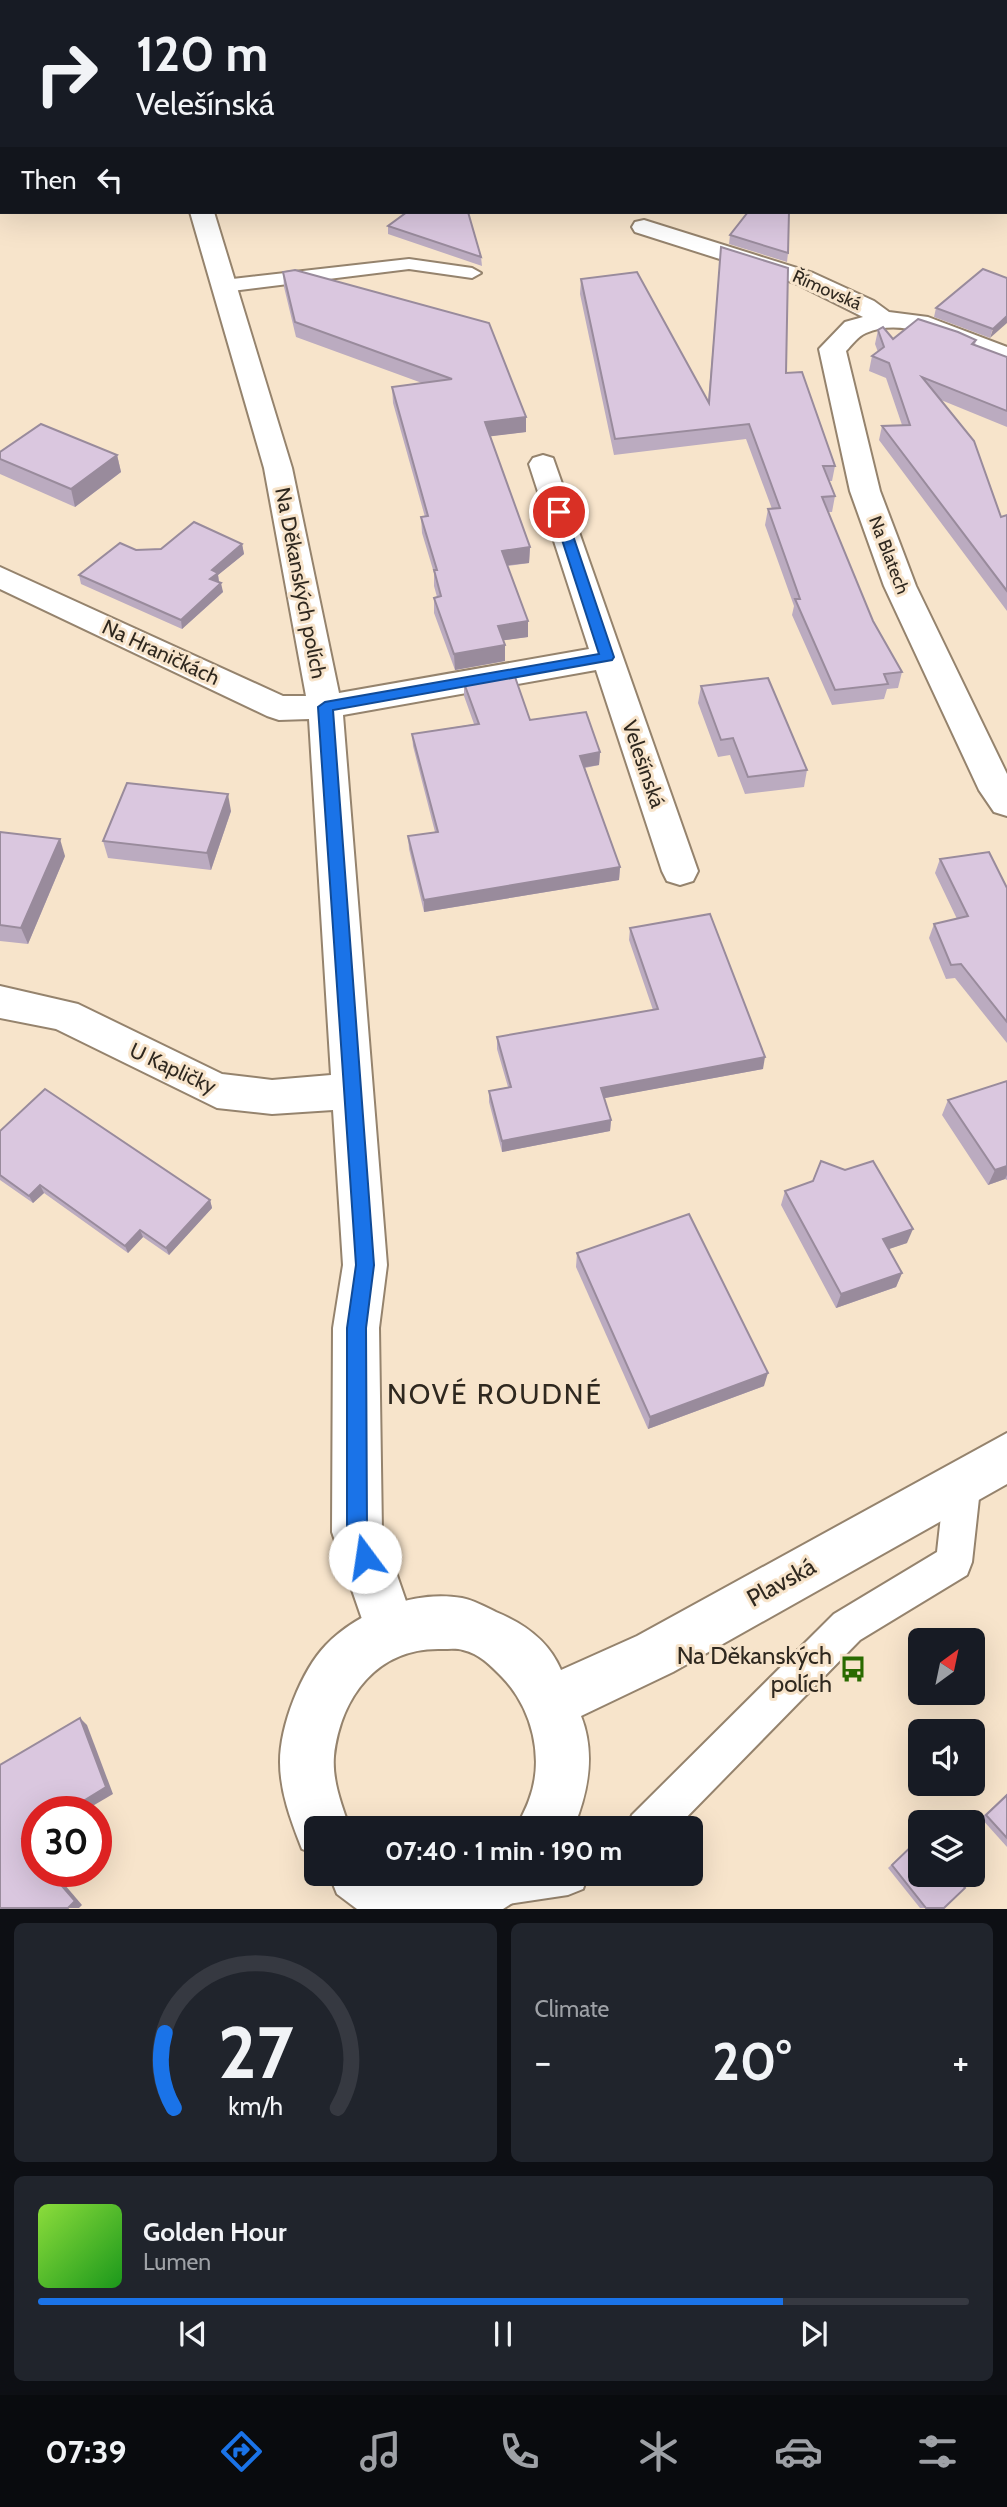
<!DOCTYPE html>
<html lang="en">
<head>
<meta charset="utf-8">
<style>
  :root { --surface:#171b24; --page:#20242c; --text:#f1f3f6; --muted:#9ea1a6; --line:#363941; --accent:#1a73e8 }
  body { margin:0; font-family:Cabin,sans-serif; background:var(--page); color:var(--text); height:100vh; display:flex; flex-direction:column; font-size:26px; white-space:nowrap }
  * { box-sizing:border-box; margin:0 }
  p { font-size:23px; color:var(--muted) }
  .icon { flex:none; width:38px; height:38px; fill:none; stroke:currentColor; stroke-width:2; stroke-linecap:round; stroke-linejoin:round }
  .map { position:relative; height:1909px; overflow:hidden }
  .panel { display:flex; flex-direction:column; gap:14px; padding:14px; background:#0d0f14; flex:1 }
  .panel>* { flex:none }
  .banner { position:absolute; left:0px; top:0px; width:1008px; height:214px; box-shadow:0 7px 28px #0002; background:#171b24; color:var(--text); overflow:hidden }
  .needle { width:46px; rotate:33deg }
  .buttons { position:absolute; left:908px; top:1628px; display:grid; gap:14px }
  .buttons a { display:grid; place-items:center; width:77px; height:77px; border-radius:10px; background:var(--surface); box-shadow:0 7px 28px #0002; font-size:35px }
  .speed { position:absolute; left:21px; top:1796px; display:flex; gap:14px; font-size:35px; font-weight:700; text-align:center }
  .speed>* { display:grid; place-content:center; width:91px; height:91px; border-radius:50%; background:var(--surface); box-shadow:0 7px 28px #0002; line-height:1 }
  .speed .limit { border:10px solid #d22; background:#fff; color:#111 }
  .pin { position:absolute; display:grid; place-items:center; width:60px; height:60px; color:#fff; margin:-30px; border:4px solid #fff; border-radius:50%; box-shadow:0 2px 7px #0007 }
  .me { position:absolute; width:77px; margin:-38px; rotate:346deg; stroke-linejoin:round; filter:drop-shadow(0 0 5px #0008) }
  .turn { display:flex; align-items:center; gap:24px; height:147px; padding:0 21px; font-size:32px }
  .turn .icon { width:91px; height:91px; stroke-width:2.5 }
  .turn b { display:block; font-size:49px; line-height:60px }
  .then { display:flex; align-items:center; height:66px; padding:0 21px; background:#0003; gap:14px; font-size:26px }
  .big { font-size:52px; font-weight:800; line-height:1.1 }
  .panel .tile { flex:1; display:flex; flex-direction:column; justify-content:center; gap:10px; min-width:0; padding:0 24px; border-radius:10px; background:var(--page) }
  .panel .dial { align-items:center; gap:0 }
  .dial svg { height:182px; overflow:visible; fill:none; stroke:var(--line); stroke-width:7; stroke-linecap:round; text-anchor:middle }
  .dial text { fill:var(--text); stroke:none }
  .song { display:flex; align-items:center; gap:21px }
  .cover { width:84px; height:84px; border-radius:10px; background:linear-gradient(135deg,hsl(90 70% 55%),hsl(120 70% 35%)) }
  .played { height:7px; border-radius:4px; background:linear-gradient(90deg,var(--accent) 80%,var(--line) 80%) }
  .keys { display:flex; justify-content:space-around; direction:ltr }
  .heat { display:flex; justify-content:space-between; align-items:center; font-size:38px; direction:ltr }
  .panel .tiles { flex:1; display:grid; gap:14px; grid-template-columns:1fr 1fr }
  .tile:last-child { grid-column:span 2 }
  .trip { position:absolute; left:304px; top:1816px; width:399px; height:70px; border-radius:10px; background:var(--surface); box-shadow:0 7px 28px #0002; font-weight:800; line-height:70px; text-align:center }
  .menu { display:flex; height:112px; justify-content:space-around; align-items:center; background:#090b0e; color:var(--muted) }
  .menu .icon { width:49px; height:49px }
  .menu .selected { color:var(--accent) }
  .menu b { font-size:32px; color:var(--text) }
  .map>svg:first-child { display:block }
</style>
</head>
<body>
<div class="map">
<svg width="1007" height="1909" viewBox="0 0 1007 1909">
  <rect width="100%" height="100%" fill="#f7e4cb"/>
  <g fill="none" stroke-linecap="round" stroke-linejoin="round">
    <g stroke="#95836d" stroke-width="4">
      <g id="service">
        <path d="M2,115V125L0,126V116Z"/>
        <path d="M409,259L472,268L481,273L472,278L409,269L224,292L215,286L224,280Z"/>
        <path d="M963,1462L976,1467L981,1480L972,1562L967,1575L860,1640L675,1829H626L632,1815L834,1614L937,1552L945,1480L950,1467Z"/>
        <path d="M479,1874H588L583,1889L568,1895L495,1906L480,1900L474,1885Z"/>
      </g>
    </g>
    <g stroke="#95836d" stroke-width="4">
      <g id="minor">
        <rect x="181" y="0" width="20" height="2"/>
        <path d="M190,212H214L292,468L339,693L589,649L529,464L533,458L543,455L553,458L698,871L693,881L680,885L667,881L662,871L596,670L343,715L387,1265L379,1328L382,1532L416,1630L408,1648L390,1656L372,1648L332,1532L333,1328L343,1265L333,1110L272,1114L217,1108L56,1029L0,1018V986L78,1004L222,1074L272,1080L331,1075L309,719L279,720L267,716L0,589V567L283,696H306L264,468Z"/>
        <path d="M644,220L813,273L874,301L889,312L928,317L1007,347V364C964,353 911,313 866,333C858,336 852,345 846,351L880,491L916,586L1007,774V816L994,812L979,790L884,586L850,491L819,349L845,322L863,317L795,283L635,232L632,227L635,222Z"/>
      </g>
    </g>
    <g stroke="#95836d" stroke-width="4">
      <g id="tertiary">
        <path d="M1007,1433V1484L673,1672L581,1716C596,1754 588,1793 573,1829H516C520,1819 526,1809 529,1800C545,1758 532,1708 502,1677C490,1665 480,1654 463,1650C457,1648 449,1649 442,1649C378,1647 341,1696 334,1756C332,1781 342,1806 350,1829H317V1855L302,1849C291,1821 280,1792 280,1762C280,1726 301,1671 326,1645C359,1611 415,1590 462,1598C473,1600 486,1607 496,1612C525,1624 549,1641 561,1670L637,1636Z"/>
        <path d="M329,1874H534L526,1894L503,1909H357L337,1894Z"/>
      </g>
    </g>
    <use href="#service" fill="#fff" fill-rule="evenodd"/>
    <use href="#minor" fill="#fff" fill-rule="evenodd"/>
    <use href="#tertiary" fill="#fff" fill-rule="evenodd"/>
  </g>
  <g fill="#bbabc0">
    <path d="M411,0H1007V152L1006,2H412Z"/>
    <path d="M388,226L481,257L482,266L388,234Z"/>
    <path d="M730,235L788,253L787,262L729,244Z"/>
    <path d="M720,262L786,373L835,466L832,481H829L835,496L832,512H828L873,621L902,672L898,688L887,689L884,699L832,705L792,615L794,606L765,525L768,509H772L746,439L614,455L580,294L581,279L708,402Z"/>
    <path d="M295,270L526,432L490,436L530,547L529,563L508,566L528,637L503,640L505,645V661L455,670L434,613V598L437,597L434,586V573L422,533L421,517H425L393,403L392,387L422,383L296,337L284,287L283,272Z"/>
    <path d="M1007,278L990,338L934,317L936,308Z"/>
    <path d="M878,330L893,339L976,340L975,345L1007,357V427L941,400L1001,517L1007,515V611L879,440L882,426L902,425L886,378L869,371L872,356L878,352L875,344Z"/>
    <path d="M0,452L117,455L121,472L75,507L0,474Z"/>
    <path d="M242,544L244,554L218,575L219,582L223,592L182,629L81,584L79,575L136,550Z"/>
    <path d="M464,683L530,720L600,752L599,765L585,768L620,867L619,880L424,912L409,849L408,836L435,832L413,746L412,734L474,724L464,696Z"/>
    <path d="M701,686L807,770L804,787L745,794L730,755L718,757L698,703Z"/>
    <path d="M231,811L211,870L108,858L103,841Z"/>
    <path d="M0,832L65,856L28,944L0,941Z"/>
    <path d="M940,859L1007,888V1043L955,978L946,979L929,938L934,924L957,919L935,873Z"/>
    <path d="M630,928L763,1069L604,1098L611,1120L610,1131L502,1152L489,1102V1091L508,1087L497,1049V1037L653,1010L629,940Z"/>
    <path d="M1007,1081V1180L1005,1179L988,1185L942,1115L948,1100Z"/>
    <path d="M0,1131L210,1200L212,1208L169,1255L143,1237L128,1253L44,1193L33,1203L0,1180Z"/>
    <path d="M785,1191L907,1243L889,1249L902,1273L896,1287L836,1308L781,1205Z"/>
    <path d="M577,1253L764,1386L648,1429L576,1267Z"/>
    <path d="M1007,1794V1847L981,1818Z"/>
    <path d="M920,1837L944,1908H920L888,1868Z"/>
  </g>
  <g fill="#998b9c">
    <path d="M1007,316V323L990,338L993,329Z"/>
    <path d="M526,417V432L485,437V422Z"/>
    <path d="M117,455L121,472L75,507L71,489Z"/>
    <path d="M242,544L244,554L218,575L219,582L212,588L210,579L212,570Z"/>
    <path d="M530,547L529,563L502,566V551Z"/>
    <path d="M221,583L223,592L182,629L181,620Z"/>
    <path d="M528,621V637L498,641V626Z"/>
    <path d="M505,645V661L455,670L454,654Z"/>
    <path d="M600,752L599,765L580,768V756Z"/>
    <path d="M228,794L231,811L211,870L207,853Z"/>
    <path d="M60,839L65,856L28,944L21,928Z"/>
    <path d="M620,867L619,880L424,912V900Z"/>
    <path d="M765,1057L763,1069L600,1099L601,1088Z"/>
    <path d="M611,1120L610,1131L502,1152V1141Z"/>
    <path d="M1007,1166V1175L1005,1179L988,1185L995,1170Z"/>
    <path d="M40,1185L44,1193L33,1203L29,1196Z"/>
    <path d="M210,1200L212,1208L169,1255L166,1248Z"/>
    <path d="M913,1229L907,1243L877,1253L883,1239Z"/>
    <path d="M140,1230L143,1237L128,1253L125,1246Z"/>
    <path d="M902,1273L896,1287L836,1308L841,1294Z"/>
    <path d="M768,1373L764,1386L648,1429L650,1417Z"/>
    <path d="M80,1718L87,1725L113,1794L84,1811H67Z"/>
    <path d="M37,1830V1840L30,1844L37,1852V1856L22,1839Z"/>
    <path d="M49,1871H53L82,1905L79,1908H68Z"/>
  </g>
  <g fill="#dac7df" stroke="#998b9c" stroke-width="2">
    <path d="M418,0H1007V138L1006,2H419Z"/>
    <path d="M407,212H468L481,257L388,226Z"/>
    <path d="M748,212H789L788,253L730,235Z"/>
    <path d="M721,247L788,268L786,373L802,372L835,466H823L835,496L822,497L873,621L902,672L884,674L888,684L835,690L795,599H800L768,509L780,508L749,424L615,439L581,279L637,272L709,403Z"/>
    <path d="M983,269L1007,278V316L993,329L936,308Z"/>
    <path d="M295,270L489,323L526,417L485,422L530,547L502,551L528,621L498,626L505,645L454,654L434,598L441,596L434,570H437L421,517L428,516L392,387L452,379L295,322L283,272Z"/>
    <path d="M918,319L958,332L976,340L972,344L1007,357V411L922,377L974,441L1001,517L1007,515V591L882,426L910,425L889,363L872,356L884,347L878,330L883,327L893,339Z"/>
    <path d="M41,424L117,455L71,489L0,459V452Z"/>
    <path d="M194,522L242,544L212,570L218,573L210,579L221,583L181,620L79,575L120,543L136,550L161,549Z"/>
    <path d="M514,674L530,720L586,712L600,752L580,756L620,867L424,900L408,836L438,832L412,734L479,724L464,683Z"/>
    <path d="M768,678L807,770L748,777L733,738L721,740L701,686Z"/>
    <path d="M127,783L228,794L207,853L103,841Z"/>
    <path d="M0,832L60,839L21,928L0,925Z"/>
    <path d="M989,852L1007,888V1022L961,964L951,965L934,924L968,916L940,859Z"/>
    <path d="M710,914L765,1057L601,1088L611,1120L502,1141L489,1091L511,1087L497,1037L658,1009L630,928Z"/>
    <path d="M1007,1081V1166L995,1170L948,1100Z"/>
    <path d="M45,1089L210,1200L166,1248L140,1230L125,1246L40,1185L29,1196L0,1175V1131Z"/>
    <path d="M821,1161L845,1170L873,1161L913,1229L883,1239L902,1273L841,1294L785,1191L813,1181Z"/>
    <path d="M689,1214L768,1373L650,1417L577,1253Z"/>
    <path d="M80,1718L106,1787L67,1811H37V1830L22,1839L37,1856V1871H49L75,1901L68,1908H0V1765Z"/>
    <path d="M1007,1795V1838L986,1815Z"/>
    <path d="M920,1838V1874H954L965,1888L944,1908H926L892,1865Z"/>
  </g>
  <path fill="#1a73e8" stroke="#114b97" stroke-width="2" d="M559,509L565,512L614,657L612,660L333,710L374,1265L366,1328L367,1532L376,1557L373,1564L365,1567L358,1564L347,1532V1328L356,1265L318,707L325,702L599,654L553,512Z"/>
  <defs>
    <g id="bus-bare" transform="scale(2.1)"><path d="M-5-6H5V4H4V6H2V4H-2V6H-4V4H-5ZM-3.5-4V0h7V-4ZM-3.5 1.2v1.5H-2V1.2ZM2 1.2v1.5H3.5V1.2Z" fill="#296a00" stroke="#f7e4cb" stroke-width="2.5" paint-order="stroke"/></g>
  </defs>
  <g fill-rule="evenodd">
    <use href="#bus-bare" x="853" y="1669"/>
  </g>
  <g text-anchor="middle" dominant-baseline="central" stroke-width="6" stroke-linejoin="round" paint-order="stroke">
    <g font-size="18" fill="#2f281f" stroke="#f7e4cb">
      <text transform="translate(827 290) rotate(24)">Římovská</text>
      <text transform="translate(889 555) rotate(69)">Na Blatech</text>
    </g>
    <g font-size="21" fill="#2f281f" stroke="#f7e4cb">
      <text transform="translate(301 583) rotate(79)">Na Děkanských polích</text>
      <text transform="translate(161 652) rotate(25)">Na Hraničkách</text>
      <text transform="translate(644 764) rotate(71)">Velešínská</text>
      <text transform="translate(173 1068) rotate(25)">U Kapličky</text>
    </g>
    <g font-size="24" fill="#2f281f" stroke="#f7e4cb">
      <text transform="translate(781 1582) rotate(-29)">Plavská</text>
    </g>
    <g font-size="24" fill="#2f281f" stroke="#f7e4cb" text-anchor="end">
      <text x="832" y="1655">Na Děkanských<tspan x="832" dy="28">polích</tspan></text>
    </g>
    <g font-size="28" letter-spacing="2" fill="#2f281f" stroke="#f7e4cb">
      <text x="495" y="1394">NOVÉ ROUDNÉ</text>
    </g>
  </g>
</svg>
<div class="buttons">
<a><svg class="needle" viewBox="-14 -14 28 28"><path d="M0-13l5 13h-10z" fill="#e53935"/><path d="M0 13l5-13h-10z" fill="#9ea1a6"/></svg></a>
<a><svg class="icon" aria-label="sound" viewBox="0 0 24 24"><path d="M4 9h4l5-4v14l-5-4H4zM17 9q2 3 0 6"/></svg></a>
<a><svg class="icon" aria-label="layers" viewBox="0 0 24 24"><path d="M12 4l9 5-9 5-9-5zM3 14l9 5 9-5"/></svg></a>
</div>
<div class="speed"><div class="limit">30</div></div>
<div class="pin" style="left:559px;top:512px;background:#d93025"><svg class="icon" aria-label="arrive" viewBox="0 0 24 24"><path d="M6 21V4h12l-3 4 3 4H6"/></svg></div>
<svg class="me" style="left:365px;top:1557px" viewBox="-20 -20 40 40"><circle r="19" fill="#fff"/><path d="M0-13L10 11 0 6-10 11z" fill="#1a73e8"/></svg>
<div class="trip">07:40 · 1 min · 190 m</div>
<div class="banner">
<div class="turn"><svg class="icon" aria-label="right" viewBox="0 0 24 24"><path d="M7 20v-9h11M14 6l5 5-5 5"/></svg><div><b>120 m</b>Velešínská</div></div>
<div class="then">Then<svg class="icon" aria-label="left" viewBox="0 0 24 24"><path d="M17 20v-9H6M10 6l-5 5 5 5"/></svg></div>
</div>
</div>
<section class="panel">
<div class="tiles">
<div class="tile dial"><svg viewBox="0 0 100 80">
<path d="M14 69A42 42 0 1 1 86 69"/>
<path d="M14 69A42 42 0 0 1 10 36" stroke="#1a73e8"/>
<text x="50" y="56" font-size="32" font-weight="700">27</text>
<text x="50" y="72" font-size="11">km/h</text>
</svg></div>
<div class="tile"><p>Climate</p>
<div class="heat"><a>−</a><b class="big">20°</b><a>+</a></div>
</div>
<div class="tile">
<div class="song"><i class="cover"></i><div><b>Golden Hour</b><p>Lumen</p></div></div>
<div class="played"></div>
<div class="keys"><svg class="icon" aria-label="previous" viewBox="0 0 24 24"><path d="M18 5L8 12l10 7zM5 5v14"/></svg><svg class="icon" aria-label="pause" viewBox="0 0 24 24"><path d="M8 5v14M16 5v14"/></svg><svg class="icon" aria-label="next" viewBox="0 0 24 24"><path d="M6 5l10 7-10 7zM19 5v14"/></svg></div>
</div>
</div>
</section>
<nav class="menu">
<b>07:39</b>
<svg class="icon selected" aria-label="directions" viewBox="0 0 24 24"><path d="M12 3l9 9-9 9-9-9zM9 14v-3h6M13 9l2 2-2 2"/></svg>
<svg class="icon" aria-label="music" viewBox="0 0 24 24"><path d="M9 18V5l10-2v13"/><circle cx="6" cy="18" r="3"/><circle cx="16" cy="16" r="3"/></svg>
<svg class="icon" aria-label="phone" viewBox="0 0 24 24"><path d="M5 4h4l2 5-3 2q2 4 5 5l2-3 5 2v4C11 20 4 13 5 4z"/></svg>
<svg class="icon" aria-label="climate" viewBox="0 0 24 24"><path d="M12 3v18M4 7l16 10M4 17L20 7"/></svg>
<svg class="icon" aria-label="car" viewBox="0 0 24 24"><path d="M5 17H2v-5l4-1 3-4h7l3 4 3 1v5h-3M9 17h6M6 11h13"/><circle cx="7" cy="17" r="2"/><circle cx="17" cy="17" r="2"/></svg>
<svg class="icon" aria-label="filters" viewBox="0 0 24 24"><path d="M4 7h16M4 17h16"/><circle cx="9" cy="7" r="2"/><circle cx="15" cy="17" r="2"/></svg>
</nav>
</body>
</html>
